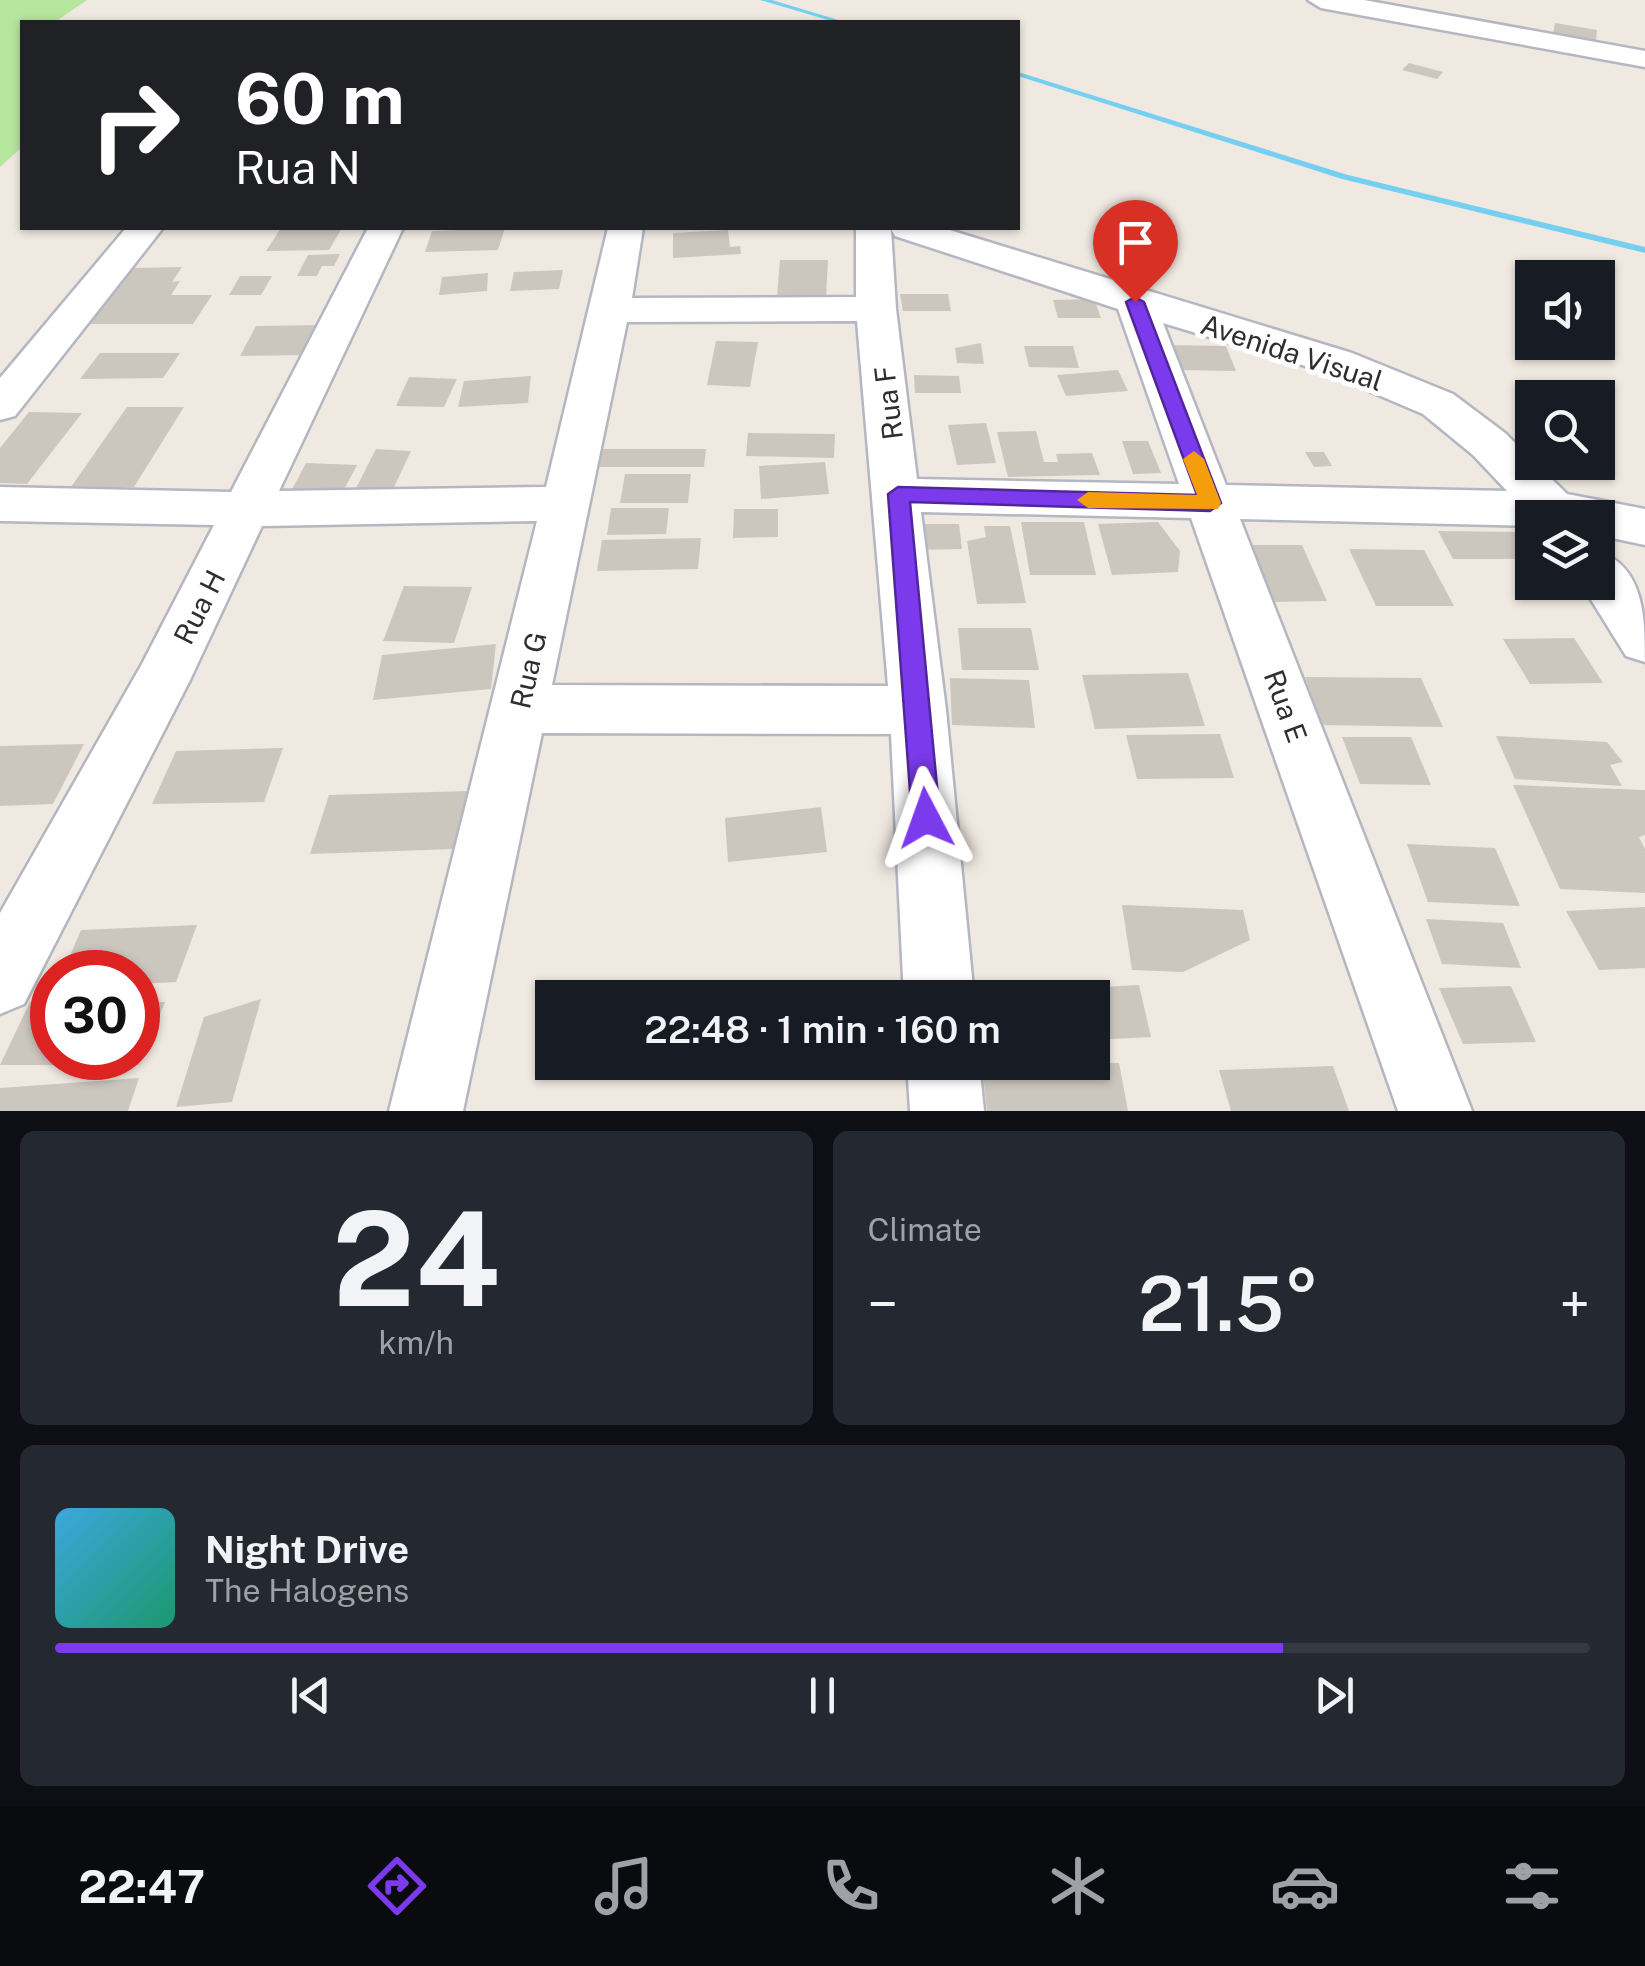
<!DOCTYPE html>
<html lang="en">
<head>
<meta charset="utf-8">
<style>
  :root { --surface:#171b24; --page:#242831; --text:#f1f3f6; --muted:#9ea1a6; --line:#363941; --accent:#7c3aed }
  body { margin:0; font-family:"Public Sans",sans-serif; background:var(--page); color:var(--text); height:100vh; display:flex; flex-direction:column; font-size:38px; white-space:nowrap }
  * { box-sizing:border-box; margin:0 }
  p { font-size:32px; color:var(--muted) }
  .icon { flex:none; width:55px; height:55px; fill:none; stroke:currentColor; stroke-width:2; stroke-linecap:round; stroke-linejoin:round }
  .map { position:relative; height:1111px; overflow:hidden }
  .side { display:flex; flex-direction:column; gap:20px; padding:20px; background:#0d0f14; flex:1 }
  .side>* { flex:none }
  .guide { position:absolute; left:20px; top:20px; width:1000px; height:210px; border-radius:0px; box-shadow:0 2px 8px #0004; background:#202124; color:#fff; overflow:hidden }
  .controls { position:absolute; left:1515px; top:260px; display:grid; gap:20px }
  .controls a { display:grid; place-items:center; width:100px; height:100px; border-radius:0px; background:var(--surface); box-shadow:0 2px 8px #0004; font-size:50px }
  .speed { position:absolute; left:30px; top:950px; display:flex; gap:20px; font-size:50px; font-weight:700; text-align:center }
  .speed>* { display:grid; place-content:center; width:130px; height:130px; border-radius:50%; background:var(--surface); box-shadow:0 2px 8px #0004; line-height:1 }
  .speed .limit { border:15px solid #d22; background:#fff; color:#111 }
  .pin { position:absolute; display:grid; place-items:center; width:85px; height:85px; color:#fff; margin:-102px -42px; border-radius:50% 50% 50% 0; rotate:-45deg; box-shadow:0 0 10px #0007 }
  .pin .icon { rotate:45deg }
  .me { position:absolute; width:110px; margin:-55px; rotate:356deg; stroke-linejoin:round; filter:drop-shadow(0 0 8px #0008) }
  .turn { display:flex; align-items:center; gap:35px; height:210px; padding:0 50px; font-size:45px }
  .turn .icon { width:130px; height:130px; stroke-width:2.5 }
  .turn b { display:block; font-size:70px; line-height:85px }
  .big { font-size:75px; font-weight:600; line-height:1.1 }
  .side .widget { flex:1; display:flex; flex-direction:column; justify-content:center; gap:15px; min-width:0; padding:0 35px; border-radius:15px; background:var(--page) }
  .side .dial { align-items:center; gap:0 }
  .dial b { font-size:130px; line-height:1 }
  .song { display:flex; align-items:center; gap:30px }
  .cover { width:120px; height:120px; border-radius:15px; background:linear-gradient(135deg,hsl(200 70% 55%),hsl(160 70% 35%)) }
  .played { height:10px; border-radius:5px; background:linear-gradient(90deg,var(--accent) 80%,var(--line) 80%) }
  .keys { display:flex; justify-content:space-around; direction:ltr }
  .heat { display:flex; justify-content:space-between; align-items:center; font-size:55px; direction:ltr }
  .side .tiles { flex:1; display:grid; gap:20px; grid-template-columns:1fr 1fr }
  .widget:last-child { grid-column:span 2 }
  .trip { position:absolute; left:535px; top:980px; width:575px; height:100px; border-radius:0px; background:var(--surface); box-shadow:0 2px 8px #0004; font-weight:600; line-height:100px; text-align:center }
  .tabs { display:flex; height:160px; justify-content:space-around; align-items:center; background:#090b0e; color:var(--muted) }
  .tabs .icon { width:70px; height:70px }
  .tabs .active { color:var(--accent) }
  .tabs b { font-size:45px; color:var(--text) }
  .map>svg:first-child { display:block }
</style>
</head>
<body>
<div class="map">
<svg width="1645" height="1111" viewBox="0 0 1645 1111">
  <rect width="100%" height="100%" fill="#efe9e1"/>
  <path fill="#b6e59e" d="M0,0H87L55,22H22V147L0,167Z"/>
  <g fill="none" stroke-linecap="round" stroke-linejoin="round">
    <g fill="#75cff0" fill-rule="evenodd">
      <path d="M760,0H772L845,22H835Z"/>
      <path d="M1018,72L1348,175L1645,247V253L1342,179L1018,76Z"/>
    </g>
  </g>
  <g fill="#cbc7bf">
    <path d="M1555,23L1597,30L1596,41L1553,34Z"/>
    <path d="M1409,63L1443,72L1437,79L1402,70Z"/>
    <path d="M281,228H342L329,250L266,251Z"/>
    <path d="M505,228L498,250L425,252L432,231Z"/>
    <path d="M728,230L730,247L740,246L741,254L673,258V233Z"/>
    <path d="M340,254L334,266H322L317,276H297L308,255Z"/>
    <path d="M780,260H828L826,297L777,296Z"/>
    <path d="M182,267L172,282L180,281L171,295H212L193,324H88L133,268Z"/>
    <path d="M563,270L559,289L510,291L514,272Z"/>
    <path d="M488,273L487,291L439,295L442,277Z"/>
    <path d="M240,276H272L261,295H229Z"/>
    <path d="M900,294H948L951,311H903Z"/>
    <path d="M1094,299L1101,318H1058L1053,300Z"/>
    <path d="M321,325L307,355L240,356L256,326Z"/>
    <path d="M716,341L758,342L750,387L707,385Z"/>
    <path d="M981,343L984,364L957,363L955,348Z"/>
    <path d="M1168,345L1226,346L1236,371L1176,370Z"/>
    <path d="M1024,346H1073L1079,368L1029,367Z"/>
    <path d="M100,353H180L163,378L80,379Z"/>
    <path d="M1118,370L1128,391L1066,396L1057,375Z"/>
    <path d="M914,375L959,376L961,393H915Z"/>
    <path d="M531,376L528,403L458,407L464,381Z"/>
    <path d="M409,377L457,379L444,407L396,406Z"/>
    <path d="M127,407H184L134,487H71Z"/>
    <path d="M29,412L82,413L27,484L0,483V448Z"/>
    <path d="M986,423L996,463L957,465L948,425Z"/>
    <path d="M1036,431L1044,462H1058L1056,454L1092,453L1100,475L1008,477L997,432Z"/>
    <path d="M748,433L835,434L834,458L746,456Z"/>
    <path d="M1122,441H1148L1161,473L1133,474Z"/>
    <path d="M376,449L411,451L389,498L352,496Z"/>
    <path d="M597,449H706L704,467H594Z"/>
    <path d="M1305,452H1324L1332,466L1314,467Z"/>
    <path d="M825,462L829,494L761,499L759,466Z"/>
    <path d="M306,463L357,465L340,497L289,495Z"/>
    <path d="M625,474H691L688,503H620Z"/>
    <path d="M611,508H669L666,534L607,535Z"/>
    <path d="M734,509H778V537L733,538Z"/>
    <path d="M1021,522H1084L1096,575H1030Z"/>
    <path d="M1158,522L1180,551L1178,572L1112,575L1098,524Z"/>
    <path d="M911,524H959L962,549L914,550Z"/>
    <path d="M984,526H1010L1026,603L977,604L967,541L986,537Z"/>
    <path d="M1438,531L1529,532L1532,559H1453Z"/>
    <path d="M701,538L698,569L597,571L602,540Z"/>
    <path d="M1249,545H1302L1327,601L1272,602Z"/>
    <path d="M1349,549L1424,550L1454,606H1376Z"/>
    <path d="M404,586L472,587L454,643L383,641Z"/>
    <path d="M958,628H1031L1039,670H962Z"/>
    <path d="M1574,638L1603,683L1530,684L1503,639Z"/>
    <path d="M496,644L491,689L373,700L382,655Z"/>
    <path d="M1188,673L1205,726L1095,729L1082,675Z"/>
    <path d="M1305,677L1421,678L1443,727L1322,725Z"/>
    <path d="M950,678L1029,680L1035,728L952,725Z"/>
    <path d="M1220,734L1234,778L1137,779L1126,735Z"/>
    <path d="M1496,736L1607,742L1623,762L1610,765L1622,786L1515,779Z"/>
    <path d="M1342,737H1411L1431,785L1360,784Z"/>
    <path d="M84,744L53,804L0,806V746Z"/>
    <path d="M283,748L264,802L152,804L176,751Z"/>
    <path d="M1513,785L1645,790V835L1639,837L1645,849V893L1560,889Z"/>
    <path d="M468,791L455,849L310,854L329,795Z"/>
    <path d="M821,807L827,852L728,862L725,818Z"/>
    <path d="M1407,844L1495,848L1520,906L1428,902Z"/>
    <path d="M1122,905L1243,910L1250,940L1183,972L1132,970Z"/>
    <path d="M1645,907V968L1599,970L1566,911Z"/>
    <path d="M1426,919L1503,923L1521,968L1442,964Z"/>
    <path d="M197,925L176,982L138,984V972H63L81,930Z"/>
    <path d="M1139,985L1151,1037L1092,1040V998H1087V988Z"/>
    <path d="M1511,986L1536,1042L1463,1044L1439,988Z"/>
    <path d="M261,999L232,1102L176,1107L204,1017Z"/>
    <path d="M30,1002H52V1058H138V1002H165L139,1065H0Z"/>
    <path d="M1119,1063L1128,1111H987L982,1065Z"/>
    <path d="M1333,1066L1349,1111H1231L1219,1070Z"/>
    <path d="M139,1078L128,1111H0V1088Z"/>
  </g>
  <g fill="none" stroke-linecap="round" stroke-linejoin="round">
    <g stroke="#b4b7c1" stroke-width="5">
      <g id="street">
        <path d="M1308,0H1364L1645,51V67L1321,8Z"/>
        <path d="M126,228H163L15,416L0,420V378Z"/>
        <path d="M368,228H403L279,491L546,487L608,228H643L632,298L856,297V228H943L1352,353L1453,394L1505,433L1567,494L1645,509V545L1598,535V518H1532V526L1240,519L1472,1111H1398L1191,518L921,512L946,710L974,998H904L891,734L542,733L463,1111H389L537,521L262,526L190,680L24,1004L0,1014V913L142,664L214,525L0,521V487L231,492ZM891,229L895,236L1118,309L1179,484L917,479L896,309ZM857,321L888,686L552,685L627,322ZM1163,323L1322,371L1423,414L1473,455L1507,491L1226,485Z"/>
        <path d="M1598,551C1645,567 1645,619 1645,662L1626,656L1580,582H1598Z"/>
        <path d="M907,1062H979L984,1111H910Z"/>
      </g>
    </g>
    <use href="#street" fill="#fff" fill-rule="evenodd"/>
  </g>
  <path fill="#7c3aed" stroke="#51269a" stroke-width="2.5" d="M1135,297L1144,302L1221,503L1210,511L910,502L940,818L936,827L926,831L916,827L912,818L888,494L898,487L1197,495L1126,302Z"/>
  <path fill="#f59e0b" d="M1194,451L1204,459L1221,503L1218,509L1088,508L1077,500L1088,492L1197,495L1183,459Z"/>
  <g text-anchor="middle" dominant-baseline="central" stroke-width="10" stroke-linejoin="round" paint-order="stroke">
    <g font-size="28" fill="#2e2e2e" stroke="#fff">
      <text transform="translate(1292 352) rotate(18)">Avenida Visual</text>
      <text transform="translate(888 403) rotate(-97)">Rua F</text>
      <text transform="translate(199 607) rotate(-63)">Rua H</text>
      <text transform="translate(528 670) rotate(-77)">Rua G</text>
      <text transform="translate(1286 706) rotate(70)">Rua E</text>
    </g>
  </g>
</svg>
<div class="controls">
<a><svg class="icon" aria-label="sound" viewBox="0 0 24 24"><path d="M4 9h4l5-4v14l-5-4H4zM17 9q2 3 0 6"/></svg></a>
<a><svg class="icon" aria-label="search" viewBox="0 0 24 24"><circle cx="10" cy="10" r="6"/><path d="M15 15l6 6"/></svg></a>
<a><svg class="icon" aria-label="layers" viewBox="0 0 24 24"><path d="M12 4l9 5-9 5-9-5zM3 14l9 5 9-5"/></svg></a>
</div>
<div class="speed"><div class="limit">30</div></div>
<div class="pin" style="left:1135px;top:302px;background:#d93025"><svg class="icon" aria-label="arrive" viewBox="0 0 24 24"><path d="M6 21V4h12l-3 4 3 4H6"/></svg></div>
<svg class="me" style="left:926px;top:818px" viewBox="-20 -20 40 40"><path d="M0-17L14 15 0 8-14 15z" fill="#7c3aed" stroke="#fff" stroke-width="4"/></svg>
<div class="trip">22:48 · 1 min · 160 m</div>
<div class="guide">
<div class="turn"><svg class="icon" aria-label="right" viewBox="0 0 24 24"><path d="M7 20v-9h11M14 6l5 5-5 5"/></svg><div><b>60 m</b>Rua N</div></div>
</div>
</div>
<section class="side">
<div class="tiles">
<div class="widget dial"><b>24</b><p>km/h</p></div>
<div class="widget"><p>Climate</p>
<div class="heat"><a>−</a><b class="big">21.5°</b><a>+</a></div>
</div>
<div class="widget">
<div class="song"><i class="cover"></i><div><b>Night Drive</b><p>The Halogens</p></div></div>
<div class="played"></div>
<div class="keys"><svg class="icon" aria-label="previous" viewBox="0 0 24 24"><path d="M18 5L8 12l10 7zM5 5v14"/></svg><svg class="icon" aria-label="pause" viewBox="0 0 24 24"><path d="M8 5v14M16 5v14"/></svg><svg class="icon" aria-label="next" viewBox="0 0 24 24"><path d="M6 5l10 7-10 7zM19 5v14"/></svg></div>
</div>
</div>
</section>
<nav class="tabs">
<b>22:47</b>
<svg class="icon active" aria-label="directions" viewBox="0 0 24 24"><path d="M12 3l9 9-9 9-9-9zM9 14v-3h6M13 9l2 2-2 2"/></svg>
<svg class="icon" aria-label="music" viewBox="0 0 24 24"><path d="M9 18V5l10-2v13"/><circle cx="6" cy="18" r="3"/><circle cx="16" cy="16" r="3"/></svg>
<svg class="icon" aria-label="phone" viewBox="0 0 24 24"><path d="M5 4h4l2 5-3 2q2 4 5 5l2-3 5 2v4C11 20 4 13 5 4z"/></svg>
<svg class="icon" aria-label="climate" viewBox="0 0 24 24"><path d="M12 3v18M4 7l16 10M4 17L20 7"/></svg>
<svg class="icon" aria-label="car" viewBox="0 0 24 24"><path d="M5 17H2v-5l4-1 3-4h7l3 4 3 1v5h-3M9 17h6M6 11h13"/><circle cx="7" cy="17" r="2"/><circle cx="17" cy="17" r="2"/></svg>
<svg class="icon" aria-label="filters" viewBox="0 0 24 24"><path d="M4 7h16M4 17h16"/><circle cx="9" cy="7" r="2"/><circle cx="15" cy="17" r="2"/></svg>
</nav>
</body>
</html>
